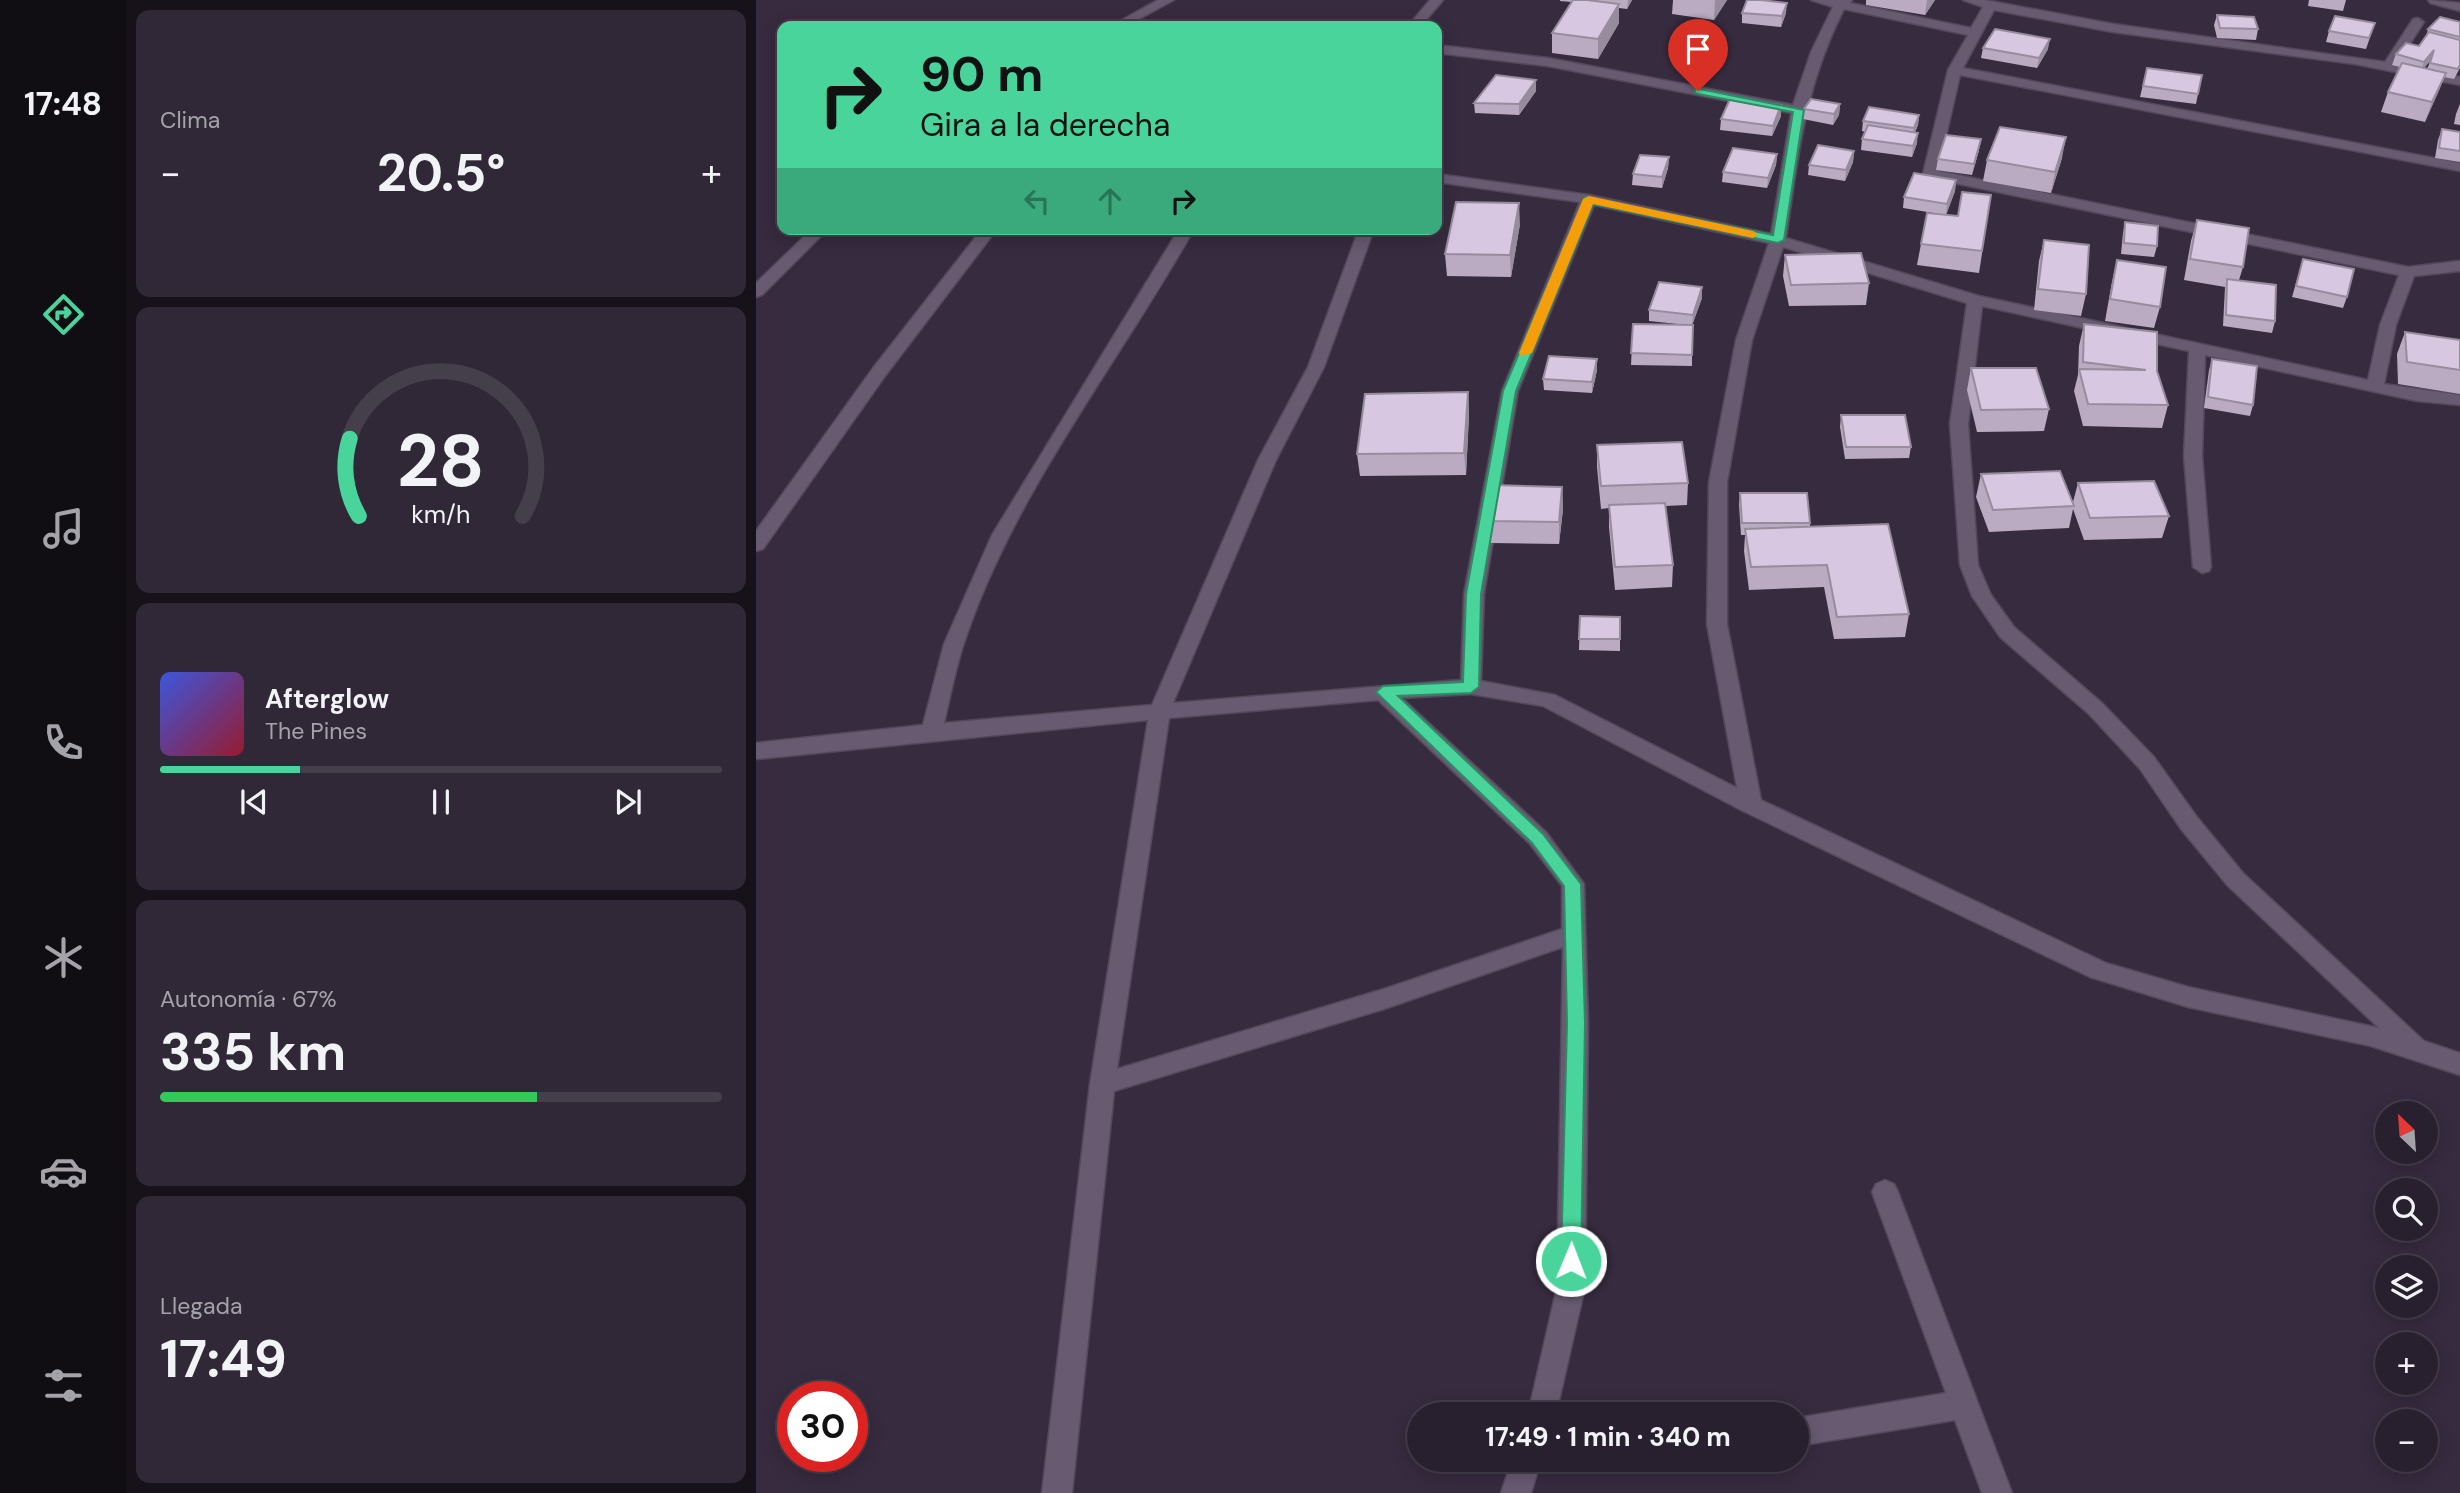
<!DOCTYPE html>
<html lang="es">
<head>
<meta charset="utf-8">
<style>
  :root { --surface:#29202f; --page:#312837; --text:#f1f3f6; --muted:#a5a3aa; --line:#453e4b; --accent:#49d49c }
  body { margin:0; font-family:"DM Sans",sans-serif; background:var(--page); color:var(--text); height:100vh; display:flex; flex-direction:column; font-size:26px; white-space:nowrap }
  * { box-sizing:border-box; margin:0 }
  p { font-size:23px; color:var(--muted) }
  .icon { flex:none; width:38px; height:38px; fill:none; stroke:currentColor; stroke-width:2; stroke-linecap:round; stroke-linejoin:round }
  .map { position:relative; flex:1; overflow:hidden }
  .panel { display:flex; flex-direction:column; gap:10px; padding:10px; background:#17121a; width:630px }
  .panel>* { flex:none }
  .banner { position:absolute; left:21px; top:21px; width:665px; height:214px; border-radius:14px; box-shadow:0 4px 18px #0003,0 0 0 2px var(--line); background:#49d49c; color:#111; overflow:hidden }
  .needle { width:46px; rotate:335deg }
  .buttons { position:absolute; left:1619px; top:1101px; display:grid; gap:14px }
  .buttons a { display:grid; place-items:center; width:63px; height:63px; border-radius:50%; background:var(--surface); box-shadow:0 4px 18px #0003,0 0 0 2px var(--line); font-size:35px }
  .speed { position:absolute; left:21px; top:1381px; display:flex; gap:14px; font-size:35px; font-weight:700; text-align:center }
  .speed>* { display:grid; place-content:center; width:91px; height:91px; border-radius:50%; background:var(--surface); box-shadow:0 4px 18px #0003,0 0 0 2px var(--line); line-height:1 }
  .speed .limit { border:10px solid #d22; background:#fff; color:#111 }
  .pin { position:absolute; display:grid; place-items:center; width:60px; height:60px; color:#fff; margin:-72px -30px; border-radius:50% 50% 50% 0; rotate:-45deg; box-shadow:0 0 7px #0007 }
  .pin .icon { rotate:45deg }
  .me { position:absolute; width:77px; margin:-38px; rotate:1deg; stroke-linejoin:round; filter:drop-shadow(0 0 5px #0008) }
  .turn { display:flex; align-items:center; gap:24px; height:147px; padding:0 28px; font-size:32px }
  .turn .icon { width:91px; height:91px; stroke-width:2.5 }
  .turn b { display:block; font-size:49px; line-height:60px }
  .lanes { display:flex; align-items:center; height:66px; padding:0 28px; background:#0003; justify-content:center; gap:35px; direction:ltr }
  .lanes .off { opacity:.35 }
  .big { font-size:52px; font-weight:700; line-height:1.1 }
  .panel .widget { flex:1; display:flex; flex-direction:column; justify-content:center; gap:10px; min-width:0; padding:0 24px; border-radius:14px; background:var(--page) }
  .panel .dial { align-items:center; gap:0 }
  .dial svg { height:182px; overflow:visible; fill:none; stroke:var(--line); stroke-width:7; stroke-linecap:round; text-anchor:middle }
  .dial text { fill:var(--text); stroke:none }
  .song { display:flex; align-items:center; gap:21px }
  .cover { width:84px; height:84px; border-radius:10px; background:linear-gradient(135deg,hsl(230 70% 55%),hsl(350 70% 35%)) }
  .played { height:7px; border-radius:4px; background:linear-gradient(90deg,var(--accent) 25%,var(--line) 25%) }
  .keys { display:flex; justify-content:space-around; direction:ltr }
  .heat { display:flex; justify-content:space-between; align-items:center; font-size:38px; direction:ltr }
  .charge { height:10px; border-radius:5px; background:linear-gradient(90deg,#34c759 67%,var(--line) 0) }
  .trip { position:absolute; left:651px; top:1402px; width:402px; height:70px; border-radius:35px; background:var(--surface); box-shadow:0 4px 18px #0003,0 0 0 2px var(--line); font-weight:700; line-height:70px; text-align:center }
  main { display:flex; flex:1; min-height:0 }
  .tab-bar { display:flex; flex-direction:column; width:126px; justify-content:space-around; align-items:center; background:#100d13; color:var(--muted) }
  .tab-bar .icon { width:49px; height:49px }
  .tab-bar .selected { color:var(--accent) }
  .tab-bar b { font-size:32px; color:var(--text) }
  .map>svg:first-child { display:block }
</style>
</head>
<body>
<main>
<nav class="tab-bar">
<b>17:48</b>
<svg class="icon selected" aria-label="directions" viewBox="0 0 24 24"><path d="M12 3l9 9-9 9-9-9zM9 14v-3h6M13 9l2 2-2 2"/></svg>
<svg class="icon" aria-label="music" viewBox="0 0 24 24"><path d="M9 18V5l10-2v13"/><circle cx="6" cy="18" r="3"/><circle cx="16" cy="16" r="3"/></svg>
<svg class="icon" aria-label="phone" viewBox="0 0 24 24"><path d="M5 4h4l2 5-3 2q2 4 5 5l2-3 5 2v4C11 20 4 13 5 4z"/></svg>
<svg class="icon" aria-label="climate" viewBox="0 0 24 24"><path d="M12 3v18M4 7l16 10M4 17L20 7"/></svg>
<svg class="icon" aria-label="car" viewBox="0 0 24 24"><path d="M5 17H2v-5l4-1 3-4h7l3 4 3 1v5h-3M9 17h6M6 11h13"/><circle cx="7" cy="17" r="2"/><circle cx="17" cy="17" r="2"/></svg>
<svg class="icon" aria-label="filters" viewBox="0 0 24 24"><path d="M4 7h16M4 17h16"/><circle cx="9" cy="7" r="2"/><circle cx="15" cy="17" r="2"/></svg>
</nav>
<section class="panel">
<div class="widget"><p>Clima</p>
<div class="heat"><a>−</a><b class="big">20.5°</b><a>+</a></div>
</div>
<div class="widget dial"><svg viewBox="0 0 100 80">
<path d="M14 69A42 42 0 1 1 86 69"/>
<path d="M14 69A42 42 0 0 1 10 35" stroke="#49d49c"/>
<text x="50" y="56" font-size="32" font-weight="700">28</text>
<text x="50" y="72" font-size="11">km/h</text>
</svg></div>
<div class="widget">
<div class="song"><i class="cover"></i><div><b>Afterglow</b><p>The Pines</p></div></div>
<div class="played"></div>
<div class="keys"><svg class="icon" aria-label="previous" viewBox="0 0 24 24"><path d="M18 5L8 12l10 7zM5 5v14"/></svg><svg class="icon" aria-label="pause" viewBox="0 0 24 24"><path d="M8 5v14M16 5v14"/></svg><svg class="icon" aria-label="next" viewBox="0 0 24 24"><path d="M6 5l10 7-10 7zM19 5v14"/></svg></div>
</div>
<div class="widget"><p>Autonomía · 67%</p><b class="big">335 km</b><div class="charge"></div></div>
<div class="widget"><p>Llegada</p><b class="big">17:49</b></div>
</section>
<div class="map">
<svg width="1704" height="1493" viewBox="0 0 1704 1493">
  <rect width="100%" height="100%" fill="#372b3f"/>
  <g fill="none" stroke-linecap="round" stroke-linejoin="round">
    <g stroke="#534859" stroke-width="3">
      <g id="minor">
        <path d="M402,0H418L370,26H355Z"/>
        <path d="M674,0H687L665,26H652Z"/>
        <path d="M1055,0H1096L1094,3L1215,28L1227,7L1207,0H1229L1357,24L1629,62L1657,19L1662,18L1668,22L1641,64L1704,77V85L1599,64L1357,32L1238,10L1207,68L1704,163V171L1204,75L1182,171L1652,267L1704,261V271L1658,276L1640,325L1628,384L1704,395V405L1661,401L1449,355L1446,456L1455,567L1453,571L1446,573L1437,567L1428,456L1433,351L1226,306L1212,424L1222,565L1235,595L1258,627L1347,704L1398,757L1441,817L1487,873L1668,1041L1704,1053V1075L1615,1046L1432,1007L1334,977L987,811L787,706L715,694L646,698L790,832L828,884L832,1023L829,1287L800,1414H772L801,1287L807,947L628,1009L358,1091L316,1493H286L334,1084L392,720L0,759V743L167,725L188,644L236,535L423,229H438C361,366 256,495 207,646C199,671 194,698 188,723L396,705L502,460L552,367L603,229H618L568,367L520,460L417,703L705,680L708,594L746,391L824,202L681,182V174L833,195L1015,234L1035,113L792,66L681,53V45L792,58L1037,105L1055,52L1077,7ZM1088,9L1212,35L1192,70L1167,174L1169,177L1643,275L1624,325L1612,380L1223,296L1030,238C1042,155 1049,85 1088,9ZM838,205L1013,243L980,340L953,482L951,624L981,788L799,695L725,681L728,594L762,391ZM1027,247L1211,303L1194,424L1204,565L1216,596L1244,637L1333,714L1384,769L1425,829L1471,885L1623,1028L1432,987L1350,963L1005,800L971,624V482L996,340ZM622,700L774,844L806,886V929L628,989L361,1069L413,718Z"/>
        <path d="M1672,0L1704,3V11L1674,3Z"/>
        <path d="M56,229H72L6,295L0,297V283Z"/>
        <path d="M226,229H241L129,376L7,549L0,551V531L117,368Z"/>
        <path d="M1129,1180L1138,1184L1142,1192L1256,1493H1226L1199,1420L1041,1446V1418L1190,1393L1116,1192L1120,1184Z"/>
        <path d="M756,1460H785L775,1493H745Z"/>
      </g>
    </g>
    <use href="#minor" fill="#685a71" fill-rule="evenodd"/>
  </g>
  <g fill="#baabc2" fill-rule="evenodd">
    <path d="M804,0H876L871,9L863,8V23L842,59L796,53V33L816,2L804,1Z"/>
    <path d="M917,0H971L958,20L916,14Z"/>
    <path d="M1110,0H1179L1169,15L1110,5Z"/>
    <path d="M1553,0H1590L1587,11L1552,6Z"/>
    <path d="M986,13H1030L1025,27L986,23Z"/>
    <path d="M1461,15L1502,29L1500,40L1461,38L1458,25Z"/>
    <path d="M1704,22V68L1698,79L1688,77L1669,122L1625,112L1632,92L1644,67L1636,65L1640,54L1663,46L1670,37L1672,29ZM1675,60L1671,69L1668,68Z"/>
    <path d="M1619,23L1610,49L1570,42L1573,31Z"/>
    <path d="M1227,48L1292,49L1281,68L1225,58Z"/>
    <path d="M1391,68L1442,94L1440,104L1384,97Z"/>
    <path d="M780,80V91L763,115L719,113L718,103Z"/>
    <path d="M1084,104L1083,115L1077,125L1047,119L1048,109Z"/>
    <path d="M1704,104V125L1698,124L1700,114Z"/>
    <path d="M1025,105V116L1016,136L964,130L965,119Z"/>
    <path d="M1163,115L1162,125L1159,132L1161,143L1156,157L1105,150L1106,139L1109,132L1106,131L1107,121Z"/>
    <path d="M1686,129L1704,132V162L1679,158L1682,140Z"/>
    <path d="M1223,150L1216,175L1180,170L1182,159Z"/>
    <path d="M1098,151L1097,162L1089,181L1052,175L1053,165Z"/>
    <path d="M1021,154L1020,165L1011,188L966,182L967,172Z"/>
    <path d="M913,157L912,168L906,188L876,185L877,174Z"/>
    <path d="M1306,158L1295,193L1227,181L1231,160Z"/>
    <path d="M1200,180L1199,191L1190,215L1147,208L1148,197Z"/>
    <path d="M1235,195L1223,273L1161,265L1165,244L1202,216Z"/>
    <path d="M1441,220L1487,267L1483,280L1519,321L1516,333L1467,326L1469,287L1428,280L1435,241Z"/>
    <path d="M1369,222L1401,246L1398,257L1365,254L1367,233Z"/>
    <path d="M764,224L755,277L691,276L689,254Z"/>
    <path d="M1288,240L1330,294L1325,316L1278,310L1283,261Z"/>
    <path d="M1029,255L1113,283L1110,305L1033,306L1027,276Z"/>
    <path d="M1547,259L1591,297L1587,308L1536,297Z"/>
    <path d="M1361,260L1404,307L1398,328L1349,321L1356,282Z"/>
    <path d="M946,287V298L936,325V366L875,365L877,324L931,325L893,321V310Z"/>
    <path d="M1328,324L1401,371L1412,405L1406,428L1327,426L1318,391L1322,375L1323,346Z"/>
    <path d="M1649,332L1704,340V394L1642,384L1641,354Z"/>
    <path d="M1456,359L1497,405L1494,416L1448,408L1453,370Z"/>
    <path d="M1215,368L1293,409L1288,431L1221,432L1211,390Z"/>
    <path d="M841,370L836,393L788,390L787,379Z"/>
    <path d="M712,392L713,415L710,475L604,476L601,454Z"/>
    <path d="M1085,415L1155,447L1153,458L1089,459L1084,427Z"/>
    <path d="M841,445L932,483L931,505L909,506L917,565L916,587L859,590L853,527V508L845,509L841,467Z"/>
    <path d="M1225,474L1317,502L1322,483L1413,516L1406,538L1328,540L1317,509L1313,528L1233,532L1220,497Z"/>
    <path d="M806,487L807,509L803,544L735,543L733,521Z"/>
    <path d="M984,493L1054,523V527L1153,614L1149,637L1078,639L1068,587L993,590L988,551L989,535H985L983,505Z"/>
    <path d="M824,616L864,617V651L823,650Z"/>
  </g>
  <g fill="#978b9e">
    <path d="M872,0H876L871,9Z"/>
    <path d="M959,0H971L958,20Z"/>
    <path d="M1171,0H1179L1169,15Z"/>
    <path d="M1031,3L1030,13L1025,27L1026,16Z"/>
    <path d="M863,4V23L842,59V39Z"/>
    <path d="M1294,39L1292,49L1281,68L1283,58Z"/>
    <path d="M1678,50L1675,60L1664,72L1668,62Z"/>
    <path d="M1690,73L1682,93L1669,122L1676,102Z"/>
    <path d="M780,80V91L763,115V104Z"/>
    <path d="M1084,104L1083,115L1077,125L1078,114Z"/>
    <path d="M1025,105V116L1016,136L1017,126Z"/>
    <path d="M1163,115L1162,125L1156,139L1158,128Z"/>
    <path d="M1162,133L1161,143L1156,157L1157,146Z"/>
    <path d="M1310,137L1306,158L1295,193L1299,172Z"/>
    <path d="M1225,139L1223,150L1216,175L1218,164Z"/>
    <path d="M1098,151L1097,162L1089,181L1090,170Z"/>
    <path d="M1021,154L1020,165L1011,188L1012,178Z"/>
    <path d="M913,157L912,168L906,188V177Z"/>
    <path d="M1200,180L1199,191L1190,215L1191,204Z"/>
    <path d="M763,203L764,224L755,277L754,255Z"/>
    <path d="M946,287V298L936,326L937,315Z"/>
    <path d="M841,359V370L836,393V382Z"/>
    <path d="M712,392L713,415L710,475L708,453Z"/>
    <path d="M806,487L807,509L803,544V522Z"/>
  </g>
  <g fill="#d8c7e1" stroke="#978b9e" stroke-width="2">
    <path d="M817,0H831L863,4L842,39L796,33Z"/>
    <path d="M991,0H1005L1031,3L1026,16L986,13Z"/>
    <path d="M1461,15L1498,17L1502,29L1464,28Z"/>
    <path d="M1579,16L1619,23L1613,38L1573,31Z"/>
    <path d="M1684,17L1704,22V37L1672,29Z"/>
    <path d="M1239,29L1294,39L1283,58L1227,48Z"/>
    <path d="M1673,32L1704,40V65L1702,69L1674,63L1678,50L1668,62L1640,54L1650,43L1663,46Z"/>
    <path d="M1646,63L1690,73L1676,102L1632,92Z"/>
    <path d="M1391,68L1446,75L1442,94L1387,86Z"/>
    <path d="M740,75L780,80L763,104L718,103Z"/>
    <path d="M974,99L1025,105L1017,126L965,119Z"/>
    <path d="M1055,99L1084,104L1078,114L1048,109Z"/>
    <path d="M1113,107L1163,115L1158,128L1107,121Z"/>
    <path d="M1112,125L1162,133L1157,146L1106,139Z"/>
    <path d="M1244,127L1310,137L1299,172L1231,160Z"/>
    <path d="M1686,129L1704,132V151L1683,148Z"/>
    <path d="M1190,135L1225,139L1218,164L1182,159Z"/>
    <path d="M1062,145L1098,151L1090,170L1053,165Z"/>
    <path d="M977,148L1021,154L1012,178L967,172Z"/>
    <path d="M884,155L913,157L906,177L877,174Z"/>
    <path d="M1158,173L1200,180L1191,204L1148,197Z"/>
    <path d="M1206,192L1235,195L1226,251L1165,244L1171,213L1202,216Z"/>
    <path d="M700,202L763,203L754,255L689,254Z"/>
    <path d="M1441,220L1493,228L1487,267L1434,259Z"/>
    <path d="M1369,222L1402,226L1401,246L1368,243Z"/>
    <path d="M1288,240L1333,245L1330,294L1282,289Z"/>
    <path d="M1105,253L1113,283L1035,285L1029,255Z"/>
    <path d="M1547,259L1598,269L1591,297L1540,286Z"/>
    <path d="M1361,260L1410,267L1404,307L1354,299Z"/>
    <path d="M1471,279L1520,285L1519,321L1470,315Z"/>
    <path d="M903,282L946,287L937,315L893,310Z"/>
    <path d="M877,324L937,325L936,355L875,353Z"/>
    <path d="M1328,324L1401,332V371L1412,405L1332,404L1323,369L1390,370L1327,362Z"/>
    <path d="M1649,332L1704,340V370L1651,362Z"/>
    <path d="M793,356L841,359L836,382L787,379Z"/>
    <path d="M1456,359L1501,366L1497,405L1452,397Z"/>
    <path d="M1215,368H1280L1293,409L1225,410Z"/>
    <path d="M712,392L708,453L601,454L609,394Z"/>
    <path d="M1085,415H1149L1155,447H1090Z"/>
    <path d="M926,442L932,483L845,486L841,445Z"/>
    <path d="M1304,471L1318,506L1237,510L1225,474Z"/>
    <path d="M1398,481L1413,516L1334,518L1322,483Z"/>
    <path d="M738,485L806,487L803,522L733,521Z"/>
    <path d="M984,493H1051L1054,523H986Z"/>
    <path d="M909,503L917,565L859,567L853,505Z"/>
    <path d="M1132,524L1153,614L1081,617L1071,565L995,567L989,529Z"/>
    <path d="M824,616L864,617V639H823Z"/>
  </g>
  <path fill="#49d49c" stroke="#2f8a65" stroke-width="2" d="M939,88L1048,110L1028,240L1022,243L837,204L760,391L725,594L723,687L715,693L642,696L787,834L825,884L829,1023L825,1261L823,1268L815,1271L808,1268L805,1261L811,1023L808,886L776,843L620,692L627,686L707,682L710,594L747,391L829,197L1017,235L1037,112L942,94L939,93Z"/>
  <path fill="#f59e0b" d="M833,196L997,231L1002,234L997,238L837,204L776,353L765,356L763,353L827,199Z"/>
</svg>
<div class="buttons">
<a><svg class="needle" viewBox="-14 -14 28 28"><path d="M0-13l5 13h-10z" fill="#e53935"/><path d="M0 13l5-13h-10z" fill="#a5a3aa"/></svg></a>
<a><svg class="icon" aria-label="search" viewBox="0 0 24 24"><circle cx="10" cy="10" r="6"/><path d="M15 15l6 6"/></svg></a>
<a><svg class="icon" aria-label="layers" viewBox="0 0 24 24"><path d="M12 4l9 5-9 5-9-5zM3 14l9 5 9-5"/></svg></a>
<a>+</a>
<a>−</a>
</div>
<div class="speed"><div class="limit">30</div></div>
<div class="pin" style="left:942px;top:91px;background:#d93025"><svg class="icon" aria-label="arrive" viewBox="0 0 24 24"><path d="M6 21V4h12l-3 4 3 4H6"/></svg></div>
<svg class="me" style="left:815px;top:1261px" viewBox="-20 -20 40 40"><circle r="17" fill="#49d49c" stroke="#fff" stroke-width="3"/><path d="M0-11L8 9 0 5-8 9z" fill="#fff"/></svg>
<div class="trip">17:49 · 1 min · 340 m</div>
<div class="banner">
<div class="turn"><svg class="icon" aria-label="right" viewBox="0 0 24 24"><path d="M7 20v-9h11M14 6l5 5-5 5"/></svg><div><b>90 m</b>Gira a la derecha</div></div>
<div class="lanes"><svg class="icon off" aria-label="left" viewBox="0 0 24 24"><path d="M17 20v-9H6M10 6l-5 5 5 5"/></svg><svg class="icon off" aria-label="ahead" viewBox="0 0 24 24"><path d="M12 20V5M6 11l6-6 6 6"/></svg><svg class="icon" aria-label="right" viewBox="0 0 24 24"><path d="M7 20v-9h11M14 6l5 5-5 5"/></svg></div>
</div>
</div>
</main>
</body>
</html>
